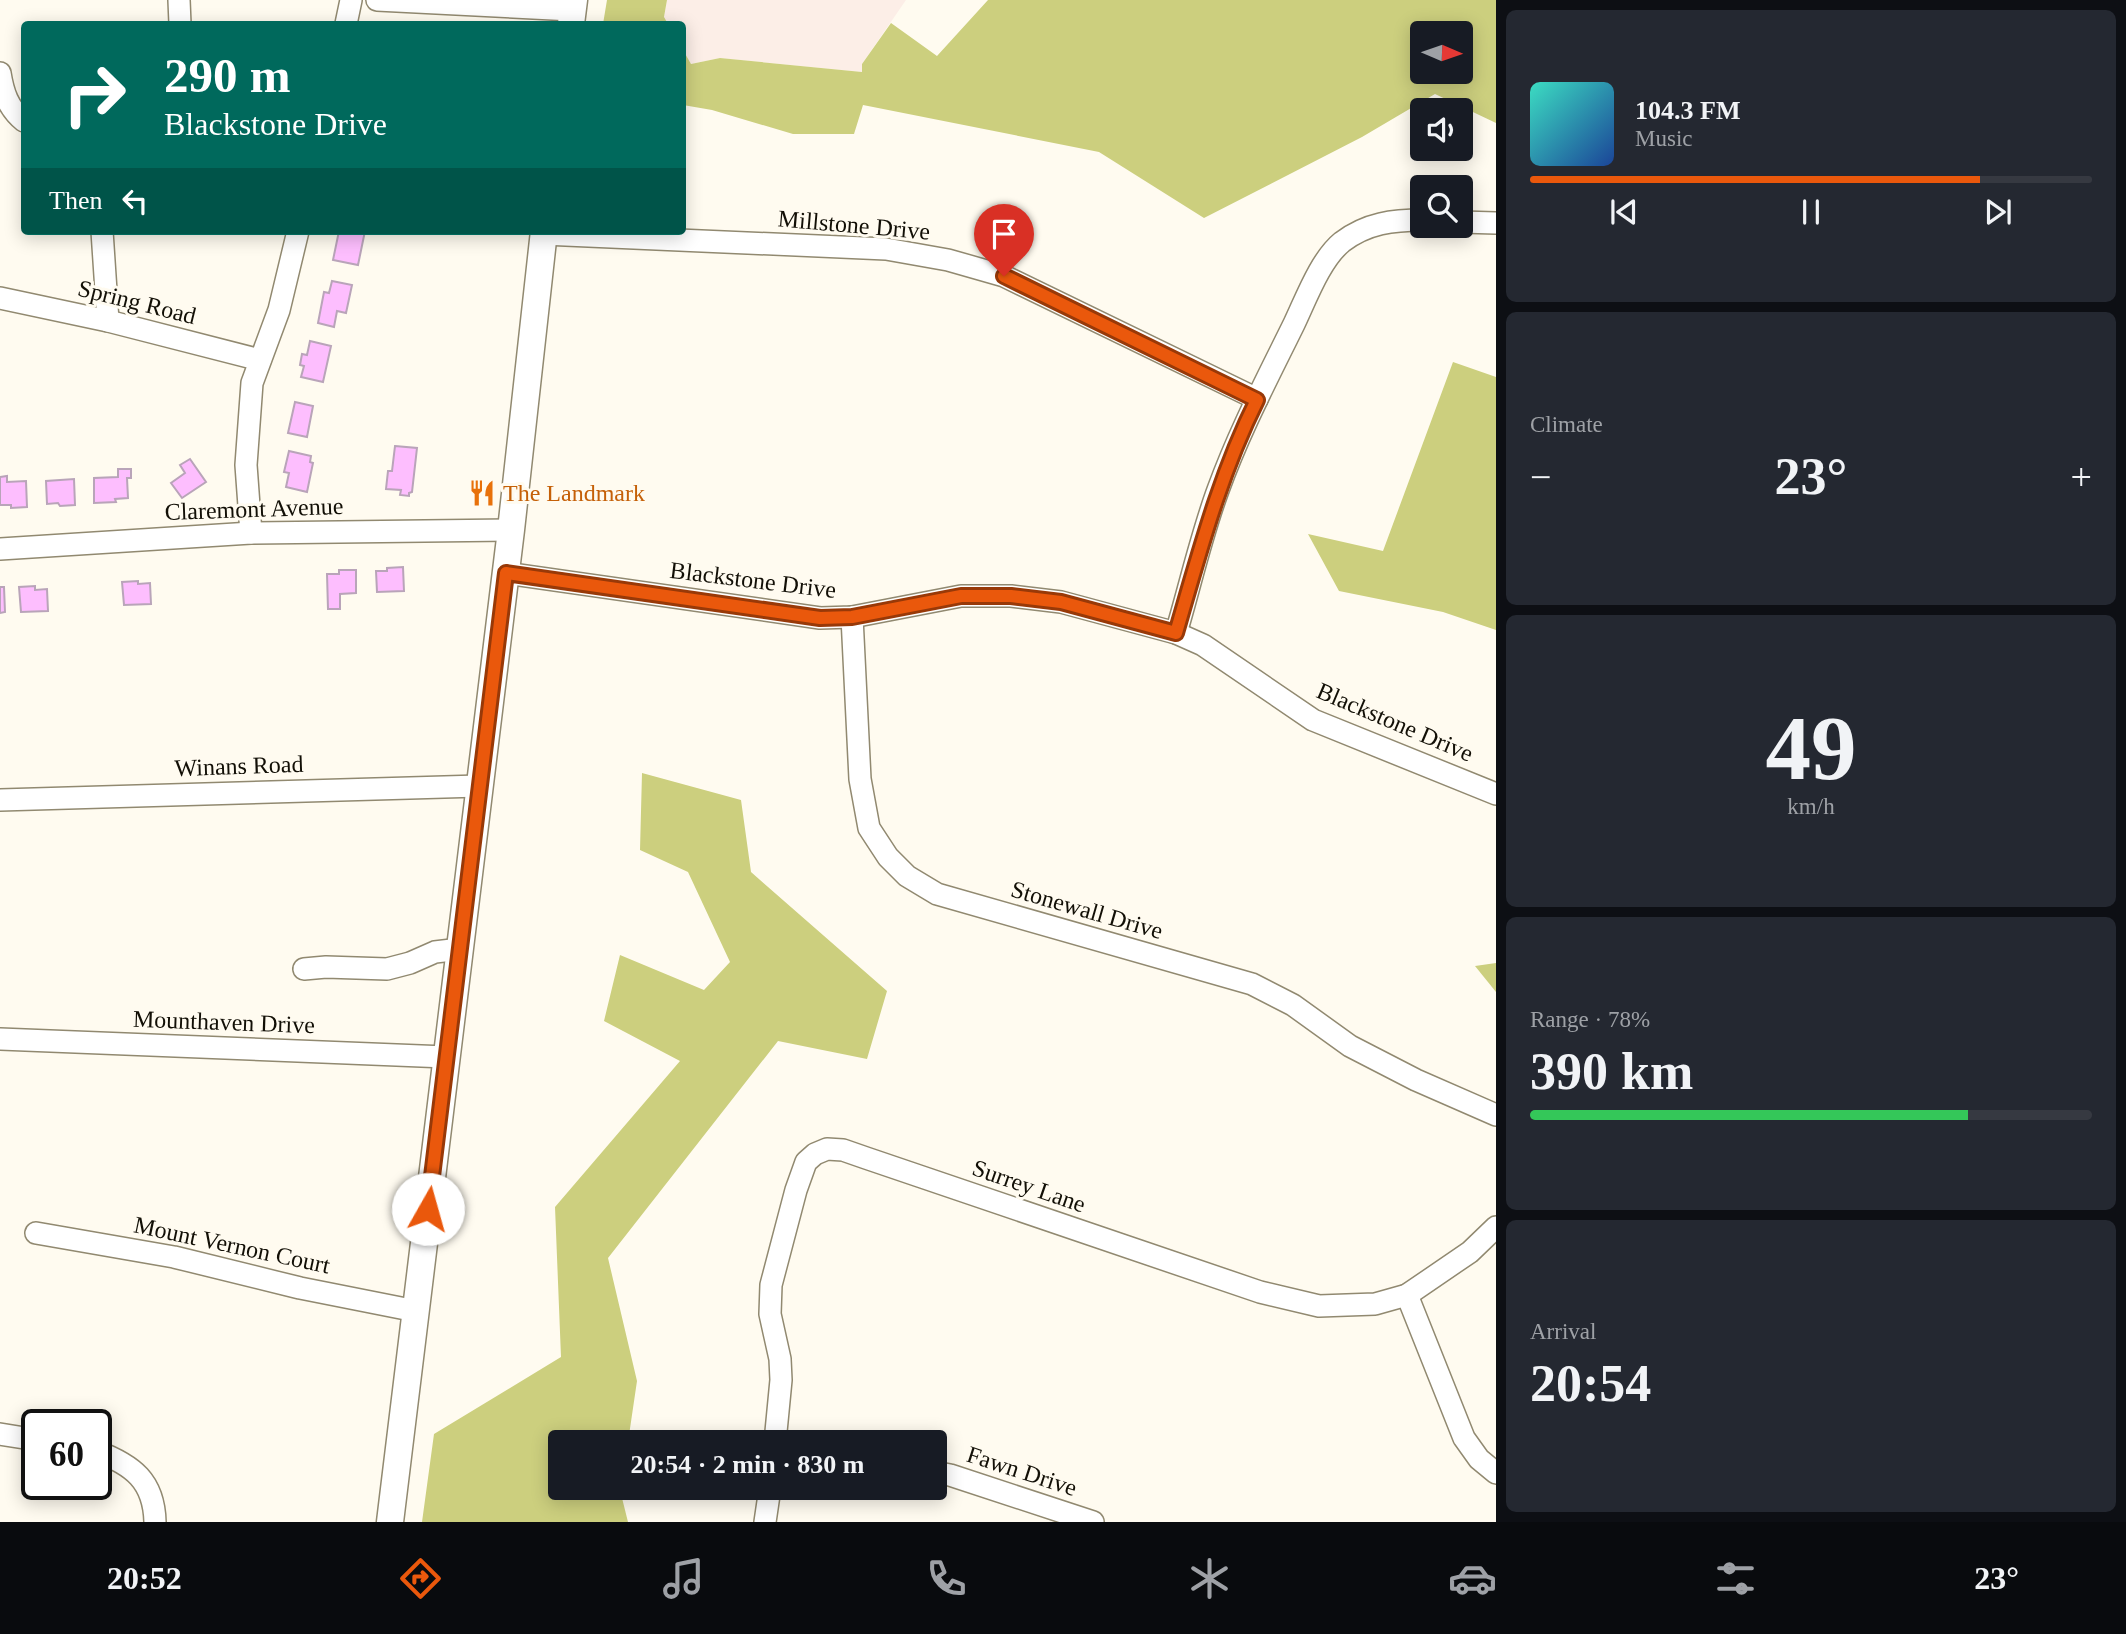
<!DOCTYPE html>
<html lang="en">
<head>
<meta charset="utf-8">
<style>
  :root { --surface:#171b24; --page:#242831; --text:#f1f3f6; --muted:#9ea1a6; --line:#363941; --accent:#ea580c }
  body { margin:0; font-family:Georgia,serif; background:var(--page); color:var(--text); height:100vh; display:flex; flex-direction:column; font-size:26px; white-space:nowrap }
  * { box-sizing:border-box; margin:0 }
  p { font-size:23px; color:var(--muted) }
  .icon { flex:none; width:38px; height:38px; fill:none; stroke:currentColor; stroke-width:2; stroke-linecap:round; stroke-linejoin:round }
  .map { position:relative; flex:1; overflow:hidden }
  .panel { display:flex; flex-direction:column; gap:10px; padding:10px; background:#0d0f14; width:630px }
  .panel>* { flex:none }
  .hud { position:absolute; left:21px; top:21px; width:665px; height:214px; border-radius:7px; box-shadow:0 4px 18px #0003; background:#00695c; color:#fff; overflow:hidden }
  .needle { width:46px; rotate:92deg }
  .controls { position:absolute; left:1410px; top:21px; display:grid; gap:14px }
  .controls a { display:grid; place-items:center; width:63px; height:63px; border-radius:7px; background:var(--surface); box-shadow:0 4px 18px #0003; font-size:35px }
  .speed { position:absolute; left:21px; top:1409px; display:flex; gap:14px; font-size:35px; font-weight:700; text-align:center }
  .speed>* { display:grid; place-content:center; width:91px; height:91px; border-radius:50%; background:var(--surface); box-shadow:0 4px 18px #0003; line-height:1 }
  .speed .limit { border:4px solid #111; border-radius:10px; background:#fff; color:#111 }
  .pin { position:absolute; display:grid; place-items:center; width:60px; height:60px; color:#fff; margin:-72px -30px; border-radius:50% 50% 50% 0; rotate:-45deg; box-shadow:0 0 7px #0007 }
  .pin .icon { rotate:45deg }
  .me { position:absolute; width:77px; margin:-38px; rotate:7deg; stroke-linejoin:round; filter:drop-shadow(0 0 5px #0008) }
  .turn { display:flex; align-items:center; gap:24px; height:147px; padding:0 28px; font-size:32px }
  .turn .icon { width:91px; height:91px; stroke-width:2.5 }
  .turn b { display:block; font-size:49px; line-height:60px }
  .then { display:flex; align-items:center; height:66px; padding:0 28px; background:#0003; gap:14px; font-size:26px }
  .big { font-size:52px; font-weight:700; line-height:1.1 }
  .panel .widget { flex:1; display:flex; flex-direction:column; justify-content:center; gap:10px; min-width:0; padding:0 24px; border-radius:10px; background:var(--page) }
  .panel .dial { align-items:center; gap:0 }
  .dial b { font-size:91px; line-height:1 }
  .song { display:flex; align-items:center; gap:21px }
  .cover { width:84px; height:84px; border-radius:10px; background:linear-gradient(135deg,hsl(170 70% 55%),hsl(220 70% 35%)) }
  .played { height:7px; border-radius:4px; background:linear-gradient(90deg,var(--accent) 80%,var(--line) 80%) }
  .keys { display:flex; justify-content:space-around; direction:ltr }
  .heat { display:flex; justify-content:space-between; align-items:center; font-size:38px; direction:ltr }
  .charge { height:10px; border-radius:5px; background:linear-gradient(90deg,#34c759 78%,var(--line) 0) }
  .trip { position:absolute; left:548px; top:1430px; width:399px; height:70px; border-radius:7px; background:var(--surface); box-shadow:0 4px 18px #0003; font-weight:700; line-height:70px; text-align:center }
  .tabs { display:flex; height:112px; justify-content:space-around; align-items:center; background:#090b0e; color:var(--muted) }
  .tabs .icon { width:49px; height:49px }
  .tabs .active { color:var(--accent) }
  .tabs b { font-size:32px; color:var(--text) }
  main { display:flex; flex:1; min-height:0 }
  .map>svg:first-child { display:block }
</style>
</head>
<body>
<main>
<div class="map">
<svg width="1496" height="1522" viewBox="0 0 1496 1522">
  <rect width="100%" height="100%" fill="#fffbf0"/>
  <path fill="#fceee7" d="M667,0H906L862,64V72L720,58L691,64L683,50L682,24H668L664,18Z"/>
  <g fill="#cccf7e" fill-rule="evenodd">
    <path d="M607,0H667L664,17L668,24H603Z"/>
    <path d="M988,0H1496V123L1435,94L1362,137L1204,218L1099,152L863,105L854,134H793L712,110L683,105V50L691,64L720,58L862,72V64L891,23L937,56ZM1423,33H1461V72H1423Z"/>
    <path d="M1453,362L1496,377V630L1443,612L1339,591L1308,534L1383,551Z"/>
    <path d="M642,773L741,800L751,872L887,991L867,1059L778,1041L608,1258L637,1381L628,1442H560V1488H622L621,1494L628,1522H422L434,1434L561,1357L555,1207L680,1061L604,1021L620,955L704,990L730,962L688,872L640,850Z"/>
    <path d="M1496,963V992L1475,966Z"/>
  </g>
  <g fill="#fdbefe" stroke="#b9a4b9" stroke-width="2">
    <path d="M339,231H365L358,265L333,260Z"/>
    <path d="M332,281L352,285L346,313L337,311L334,327L318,323L324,292L329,293Z"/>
    <path d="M310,341L331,346L323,382L301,377L304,366L300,365L302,354L307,355Z"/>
    <path d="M295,402L313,406L307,437L288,433Z"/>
    <path d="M395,446L417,448L412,492L409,493V496L400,495L401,490L386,489L388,471H392Z"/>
    <path d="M289,451L311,456L310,462L313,463L307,492L286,487L289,473L284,472Z"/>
    <path d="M190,459L206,482L182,498L171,483L185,473L180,465Z"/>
    <path d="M118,469H131V478H127L128,498L115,499L116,502L94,503V478L118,477Z"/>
    <path d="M7,476V482L26,481L27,507L11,508V505H0V477Z"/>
    <path d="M74,479L75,505L60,506L58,503L47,504L46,481Z"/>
    <path d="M403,567L404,591L377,592L376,571H387V568Z"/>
    <path d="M339,570H356V593L340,594V609H328L327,574H339Z"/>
    <path d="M138,581V584L150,583L151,604L124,605L122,582Z"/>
    <path d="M35,586V590L47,589L48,611L21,612L19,587Z"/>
    <path d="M0,587H4L5,612L0,613Z"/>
  </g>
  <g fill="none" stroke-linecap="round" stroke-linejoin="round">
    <g stroke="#918970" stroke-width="24">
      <g id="minor">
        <path d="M179,0L180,24"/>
        <path d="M377,0L572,10"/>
        <path d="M346,24L351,0"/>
        <path d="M0,73C3,92 8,108 24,121"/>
        <path d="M1461,222L1496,223"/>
        <path d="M102,231L108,321"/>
        <path d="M543,234L886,249L948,260L1004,276L1257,399"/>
        <path d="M0,298L108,321L260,360"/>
        <path d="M251,533L246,465L252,383L279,310L298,231"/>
        <path d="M0,549L251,533L511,530"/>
        <path d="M506,573L820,618L852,617L961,596H1011L1061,602L1176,633L1203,645L1313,720L1496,794"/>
        <path d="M852,617L860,779L869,828L888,857L907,876L937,894L1252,984L1293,1005L1350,1046L1416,1080L1496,1115"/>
        <path d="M1176,633C1190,586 1201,536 1218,490C1239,432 1267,379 1294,324C1306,299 1320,260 1342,242C1367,223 1393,220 1423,220"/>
        <path d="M0,800L479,786"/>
        <path d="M304,969L326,967L387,969L410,963L435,952L460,949"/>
        <path d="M0,1039L446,1057"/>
        <path d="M36,1233L174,1257L300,1288L416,1311"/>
        <path d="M1407,1295L1464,1438L1479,1459L1496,1473"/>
        <path d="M0,1434L37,1440"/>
        <path d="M775,1442L781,1380L780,1359L770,1314L771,1285L796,1190L806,1162L815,1154L827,1149L843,1150L866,1158L1260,1292L1319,1306L1375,1304L1407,1295L1470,1252L1496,1227"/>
        <path d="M96,1451C133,1465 154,1481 155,1522"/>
        <path d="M934,1472L950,1475L1093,1522"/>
        <path d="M765,1522L770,1488"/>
      </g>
    </g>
    <g stroke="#918970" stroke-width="29">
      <g id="major">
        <path d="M571,24L574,0"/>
        <path d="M390,1522L511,530L544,231"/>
      </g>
    </g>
    <use href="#minor" stroke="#fff" stroke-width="21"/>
    <use href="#major" stroke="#fff" stroke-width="26"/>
  </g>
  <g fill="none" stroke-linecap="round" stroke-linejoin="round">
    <g stroke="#983908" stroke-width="18">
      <path id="route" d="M428,1209L506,573L820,618L852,617L961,596H1011L1061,602L1176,633C1199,554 1220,474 1257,400L1004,276"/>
    </g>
    <use href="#route" stroke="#ea580c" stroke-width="12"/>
  </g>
  <defs>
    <g id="restaurant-bare" transform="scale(2.1)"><path d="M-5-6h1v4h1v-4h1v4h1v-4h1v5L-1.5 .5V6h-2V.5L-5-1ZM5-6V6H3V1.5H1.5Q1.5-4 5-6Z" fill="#e8710a" stroke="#fffbf0" stroke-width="2.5" paint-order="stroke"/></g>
  </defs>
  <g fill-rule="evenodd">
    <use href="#restaurant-bare" x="482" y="493"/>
  </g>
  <g text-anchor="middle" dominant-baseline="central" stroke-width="6" stroke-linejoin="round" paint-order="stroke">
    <g font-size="24" fill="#120f06" stroke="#fffbf0">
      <text transform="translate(854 225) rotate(5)">Millstone Drive</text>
      <text transform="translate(137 302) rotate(14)">Spring Road</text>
      <text transform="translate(254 509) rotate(-2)">Claremont Avenue</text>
      <text transform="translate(753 580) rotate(7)">Blackstone Drive</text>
      <text transform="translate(1395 722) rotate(23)">Blackstone Drive</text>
      <text transform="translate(239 766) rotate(-2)">Winans Road</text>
      <text transform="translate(1087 910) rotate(16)">Stonewall Drive</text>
      <text transform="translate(224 1022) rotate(2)">Mounthaven Drive</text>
      <text transform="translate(1029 1186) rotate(19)">Surrey Lane</text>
      <text transform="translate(232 1245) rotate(12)">Mount Vernon Court</text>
      <text transform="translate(1022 1471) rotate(18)">Fawn Drive</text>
    </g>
    <g font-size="24" fill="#c56008" stroke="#fffbf0" text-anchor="start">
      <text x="503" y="493">The Landmark</text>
    </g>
  </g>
</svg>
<div class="controls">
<a><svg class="needle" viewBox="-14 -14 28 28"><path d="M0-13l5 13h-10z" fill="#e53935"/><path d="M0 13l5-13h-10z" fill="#9ea1a6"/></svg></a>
<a><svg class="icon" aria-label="sound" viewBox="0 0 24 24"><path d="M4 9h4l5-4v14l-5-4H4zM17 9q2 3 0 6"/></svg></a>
<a><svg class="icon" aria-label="search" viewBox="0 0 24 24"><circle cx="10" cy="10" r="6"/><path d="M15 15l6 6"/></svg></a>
</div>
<div class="speed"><div class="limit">60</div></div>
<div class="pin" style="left:1004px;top:276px;background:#d93025"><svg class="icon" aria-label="arrive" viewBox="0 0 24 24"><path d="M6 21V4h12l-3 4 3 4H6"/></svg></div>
<svg class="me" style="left:428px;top:1209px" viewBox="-20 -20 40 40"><circle r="19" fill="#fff"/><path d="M0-13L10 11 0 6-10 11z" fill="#ea580c"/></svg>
<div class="trip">20:54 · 2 min · 830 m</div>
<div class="hud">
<div class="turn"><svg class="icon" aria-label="right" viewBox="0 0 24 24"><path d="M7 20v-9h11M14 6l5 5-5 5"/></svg><div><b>290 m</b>Blackstone Drive</div></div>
<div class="then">Then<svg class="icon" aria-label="left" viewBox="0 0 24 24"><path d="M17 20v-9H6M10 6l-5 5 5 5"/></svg></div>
</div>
</div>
<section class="panel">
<div class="widget">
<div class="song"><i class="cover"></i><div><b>104.3 FM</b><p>Music</p></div></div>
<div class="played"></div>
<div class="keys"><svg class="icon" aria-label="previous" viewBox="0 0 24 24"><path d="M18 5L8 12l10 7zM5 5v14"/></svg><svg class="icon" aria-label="pause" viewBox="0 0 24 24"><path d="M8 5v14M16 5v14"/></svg><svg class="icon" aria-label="next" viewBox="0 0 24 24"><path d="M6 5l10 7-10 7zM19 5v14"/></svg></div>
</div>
<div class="widget"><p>Climate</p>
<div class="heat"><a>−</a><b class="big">23°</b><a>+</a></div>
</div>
<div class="widget dial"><b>49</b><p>km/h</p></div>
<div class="widget"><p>Range · 78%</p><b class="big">390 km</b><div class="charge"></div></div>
<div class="widget"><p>Arrival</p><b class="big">20:54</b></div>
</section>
</main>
<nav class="tabs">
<b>20:52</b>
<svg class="icon active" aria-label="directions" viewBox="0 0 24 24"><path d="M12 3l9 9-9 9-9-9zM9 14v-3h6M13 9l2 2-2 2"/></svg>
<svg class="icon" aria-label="music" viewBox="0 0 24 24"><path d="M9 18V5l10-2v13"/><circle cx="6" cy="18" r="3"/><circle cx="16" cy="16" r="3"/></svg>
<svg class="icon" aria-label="phone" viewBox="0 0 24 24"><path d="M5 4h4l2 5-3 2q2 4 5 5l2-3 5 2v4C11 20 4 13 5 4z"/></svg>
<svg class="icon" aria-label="climate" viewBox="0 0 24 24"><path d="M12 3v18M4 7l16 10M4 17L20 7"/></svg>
<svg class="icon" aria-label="car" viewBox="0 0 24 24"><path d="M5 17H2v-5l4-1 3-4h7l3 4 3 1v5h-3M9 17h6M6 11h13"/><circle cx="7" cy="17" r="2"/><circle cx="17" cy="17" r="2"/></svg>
<svg class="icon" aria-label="filters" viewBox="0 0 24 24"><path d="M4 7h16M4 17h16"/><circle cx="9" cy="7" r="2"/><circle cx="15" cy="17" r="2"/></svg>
<b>23°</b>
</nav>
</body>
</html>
